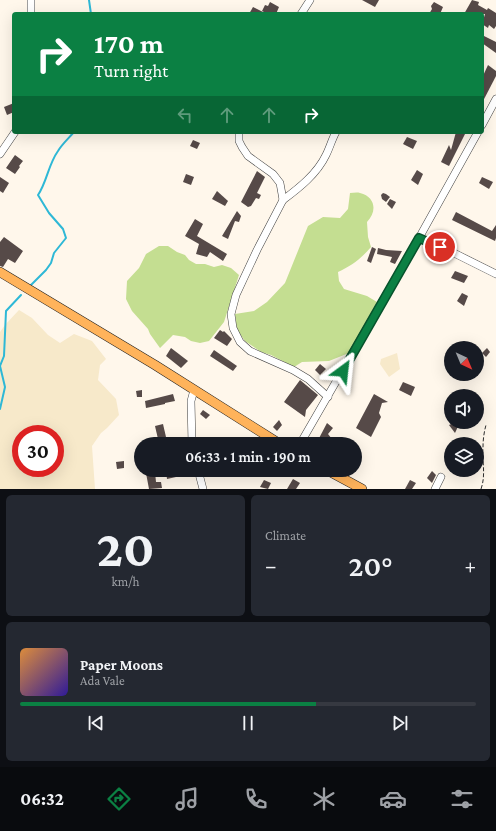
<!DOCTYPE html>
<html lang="en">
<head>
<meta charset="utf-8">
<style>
  :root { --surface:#171b24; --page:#242831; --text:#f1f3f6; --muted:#9ea1a6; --line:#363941; --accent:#0b8043 }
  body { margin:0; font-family:"Crimson Pro",serif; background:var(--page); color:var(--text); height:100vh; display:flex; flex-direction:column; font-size:15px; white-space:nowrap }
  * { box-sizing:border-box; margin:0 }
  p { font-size:13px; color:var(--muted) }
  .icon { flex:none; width:22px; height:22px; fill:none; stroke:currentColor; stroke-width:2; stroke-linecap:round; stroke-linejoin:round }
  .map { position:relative; height:489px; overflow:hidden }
  .side { display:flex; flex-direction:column; gap:6px; padding:6px; background:#0d0f14; flex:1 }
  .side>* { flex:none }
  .hud { position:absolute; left:12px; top:12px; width:472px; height:122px; border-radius:4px; box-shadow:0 4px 16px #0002; background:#0b8043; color:#fff; overflow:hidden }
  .needle { width:26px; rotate:136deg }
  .buttons { position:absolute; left:444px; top:341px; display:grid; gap:8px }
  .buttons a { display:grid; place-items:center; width:40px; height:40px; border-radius:50%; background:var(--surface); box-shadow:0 4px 16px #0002; font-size:20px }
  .speed { position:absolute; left:12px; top:425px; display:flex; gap:8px; font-size:20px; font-weight:700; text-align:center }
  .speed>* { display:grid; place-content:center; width:52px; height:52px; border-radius:50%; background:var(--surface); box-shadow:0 4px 16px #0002; line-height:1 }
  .speed .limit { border:6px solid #d22; background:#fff; color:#111 }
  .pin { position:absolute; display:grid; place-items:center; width:34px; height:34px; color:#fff; margin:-17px; border:2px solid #fff; border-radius:50%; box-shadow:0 1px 4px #0007 }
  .me { position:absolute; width:44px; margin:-22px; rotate:30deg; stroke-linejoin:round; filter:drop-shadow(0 0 3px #0008) }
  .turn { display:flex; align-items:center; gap:14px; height:84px; padding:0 16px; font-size:18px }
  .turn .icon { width:52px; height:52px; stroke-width:2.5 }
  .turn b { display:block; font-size:28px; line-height:34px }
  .lanes { display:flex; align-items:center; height:38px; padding:0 16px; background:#0003; justify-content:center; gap:20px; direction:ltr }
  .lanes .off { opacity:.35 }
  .big { font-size:30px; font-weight:600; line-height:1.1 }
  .side .tile { flex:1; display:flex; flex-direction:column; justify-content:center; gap:6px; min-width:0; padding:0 14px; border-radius:6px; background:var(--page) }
  .side .dial { align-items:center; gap:0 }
  .dial b { font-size:52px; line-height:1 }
  .song { display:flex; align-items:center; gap:12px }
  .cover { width:48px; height:48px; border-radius:6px; background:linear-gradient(135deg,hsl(30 70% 55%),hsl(250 70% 35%)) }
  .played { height:4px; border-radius:2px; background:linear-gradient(90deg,var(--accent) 65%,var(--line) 65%) }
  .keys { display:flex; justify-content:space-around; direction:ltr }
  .heat { display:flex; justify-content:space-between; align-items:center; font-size:22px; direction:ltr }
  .side .tiles { flex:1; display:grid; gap:6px; grid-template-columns:1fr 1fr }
  .tile:last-child { grid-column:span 2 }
  .trip { position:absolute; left:134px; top:437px; width:228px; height:40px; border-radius:20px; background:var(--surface); box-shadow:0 4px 16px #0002; font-weight:600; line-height:40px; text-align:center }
  .tab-bar { display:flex; height:64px; justify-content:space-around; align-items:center; background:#090b0e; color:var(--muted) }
  .tab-bar .icon { width:28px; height:28px }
  .tab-bar .active { color:var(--accent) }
  .tab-bar b { font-size:18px; color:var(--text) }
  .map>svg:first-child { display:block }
</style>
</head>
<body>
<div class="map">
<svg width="496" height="489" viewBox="0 0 496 489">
  <rect width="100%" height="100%" fill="#fff7eb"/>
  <g fill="#f7e9ca" fill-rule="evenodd">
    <path d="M19,310L32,318L48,335L60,343L74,334L92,341L106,359L100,365L98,380L116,399L119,415L107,428L101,433L92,446L95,489H0V332L5,325ZM21,434H55V468H21Z"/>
    <path d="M397,353L400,369L389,377L380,364L381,359Z"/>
  </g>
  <g fill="#c4de91">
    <path d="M350,193C353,193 357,192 360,193C376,197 377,212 367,222L368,237L371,247C361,259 351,266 338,272L339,281L344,289L367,296L377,302L349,353L329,361L302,362L294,367L271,355L261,352L245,341L237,330L235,314L254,311L267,302L285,283L308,226L323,217L340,218L348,209Z"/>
    <path d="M159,246H168L177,252L185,255L189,260L196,264H205L214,267L222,265L231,268L239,275L224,322L209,341L200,343L191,341L185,337L173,335L160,348L150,334L148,329L132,311L126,299L127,281L139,268L146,254Z"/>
  </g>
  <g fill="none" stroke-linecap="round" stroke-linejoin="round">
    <g stroke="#2eb8d6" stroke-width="2">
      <path d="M89,0L91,14"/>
      <path d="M30,286L46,270L51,263L54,253L66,238L63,229L49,213L38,195C47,182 48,165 58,151C62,144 69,138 74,132"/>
      <path d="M0,409L5,387L0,366L4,356L6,311L21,295"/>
    </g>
  </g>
  <g fill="#564a48">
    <path d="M362,0H379L375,7Z"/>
    <path d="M472,0L479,2L478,5L487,10L488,8L496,13V26L494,29L489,25L488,28L482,24L485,14H464Z"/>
    <path d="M270,2L279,7L276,14H268L262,11L265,5L268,6Z"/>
    <path d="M434,2L443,7L440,14H429L432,9L431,6Z"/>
    <path d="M253,7L267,14H249Z"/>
    <path d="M484,36L496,42V53L482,43V38Z"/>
    <path d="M488,65L496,71V76L482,103V78Z"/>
    <path d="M14,103V112L7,115L4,107Z"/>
    <path d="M456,132L465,134L449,166L441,162L449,145L451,150Z"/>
    <path d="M407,137L417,141L413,149L403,144Z"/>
    <path d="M193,140L200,143L197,149L190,146Z"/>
    <path d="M15,155L23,161L19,166L20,167L15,174L6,168Z"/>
    <path d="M417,170L423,174L418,185L411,180Z"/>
    <path d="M257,171L265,177L257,193L261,195L259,199L256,198L251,206L248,207L241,202Z"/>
    <path d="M186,174L194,177L191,185L183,182Z"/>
    <path d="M0,177L9,183L3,193L0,191Z"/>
    <path d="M482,177L493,182L489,189L479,183Z"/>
    <path d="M217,191L228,201L225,206L212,199Z"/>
    <path d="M383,193L386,194L390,197L386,202L382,199L381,195Z"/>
    <path d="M390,199L396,202L392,209L387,204Z"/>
    <path d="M237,211L241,216L239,222L235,221L228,239L222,236Z"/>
    <path d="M456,212L492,231L496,225V238L495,241L452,220Z"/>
    <path d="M195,219L203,224L197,236L227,254L223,261L210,252L207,257L196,254L199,244L185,236Z"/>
    <path d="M438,232L451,238L447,244L434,238Z"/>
    <path d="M4,237L23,251L15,263L8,259L3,267L0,266V242Z"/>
    <path d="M372,247L376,249L371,263L367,261Z"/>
    <path d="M378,248L386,250L402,251L395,264L390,262L392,257L377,254Z"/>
    <path d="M455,271L468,276L464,283L451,278Z"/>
    <path d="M462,293L468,296L464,306L457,301Z"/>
    <path d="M220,330L223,332L224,331L232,339L227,346L214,338Z"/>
    <path d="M171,348L188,361L181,368L166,356Z"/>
    <path d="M487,348L490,352L486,357L482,353Z"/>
    <path d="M214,350L237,366L233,371L210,356Z"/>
    <path d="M320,364L326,369L320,375L315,370Z"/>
    <path d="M300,380L318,395L306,410L305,417L284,402Z"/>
    <path d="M403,382L415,387L411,396L399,390Z"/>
    <path d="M142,390V397H137L136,391Z"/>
    <path d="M173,394L175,401L165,403V404L146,408L145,401Z"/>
    <path d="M374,394L388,402L382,403L379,413L381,417L371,437L356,428Z"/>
    <path d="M203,410L210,415L206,419L200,414Z"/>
    <path d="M279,420L282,425L277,431L273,427Z"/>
    <path d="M456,422H460L455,433L449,425Z"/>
    <path d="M327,423L333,428L328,434L332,439L331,442L330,444H316Z"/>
    <path d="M163,424L166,437L158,439L155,426Z"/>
    <path d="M124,461V468L117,469L116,462Z"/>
    <path d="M166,470H174L176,477L167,479Z"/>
    <path d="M432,471L436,475L432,483L427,478Z"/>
    <path d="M155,472L156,482H161L162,488L149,489L146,473Z"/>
    <path d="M293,479L300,483L296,489H287Z"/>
    <path d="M264,480L271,483L268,489L260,487Z"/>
    <path d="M410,480L416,483L412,489H405Z"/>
  </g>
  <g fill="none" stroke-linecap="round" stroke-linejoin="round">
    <g stroke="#3f3f3f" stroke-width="8">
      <g id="minor">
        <path d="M31,0V14"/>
        <path d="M301,14L310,0"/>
        <path d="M482,125L496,99"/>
        <path d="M239,132V141L242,147L248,156L273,174L280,183L283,200L257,250L236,295L231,314L233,328L240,342L250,351L293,370L308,379L328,397"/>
        <path d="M0,154L15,132"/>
        <path d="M283,200C299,188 317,174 326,155C330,147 332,139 336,132"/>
        <path d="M419,238L450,251L496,274"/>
        <path d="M192,444L191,401L194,390"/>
        <path d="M300,444L419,238L478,132"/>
        <path d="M198,470L203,489"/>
        <path d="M435,489L441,477"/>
      </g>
    </g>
    <g stroke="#1d1d1d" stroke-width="10">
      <g id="major">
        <path d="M0,272L155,365L280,444"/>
        <path d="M327,470L362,489"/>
      </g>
    </g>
    <path stroke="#2e2e2e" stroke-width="1" stroke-dasharray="4 2" stroke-linecap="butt" d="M481,489C486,475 482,462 483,447C483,440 484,432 486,425"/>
    <use href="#minor" stroke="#fff" stroke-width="7"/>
    <use href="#major" stroke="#ffb35b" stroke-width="9"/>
  </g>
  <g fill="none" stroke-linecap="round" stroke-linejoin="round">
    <g stroke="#07532c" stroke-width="10">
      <path id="route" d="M343,371L419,238L440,247"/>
    </g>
    <use href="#route" stroke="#0b8043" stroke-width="7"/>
  </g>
</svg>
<div class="buttons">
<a><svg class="needle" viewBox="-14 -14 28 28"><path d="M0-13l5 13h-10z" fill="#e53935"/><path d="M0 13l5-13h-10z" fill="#9ea1a6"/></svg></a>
<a><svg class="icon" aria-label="sound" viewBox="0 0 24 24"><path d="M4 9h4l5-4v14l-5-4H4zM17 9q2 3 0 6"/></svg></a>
<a><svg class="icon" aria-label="layers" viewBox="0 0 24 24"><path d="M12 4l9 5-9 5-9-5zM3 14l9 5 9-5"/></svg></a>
</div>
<div class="speed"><div class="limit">30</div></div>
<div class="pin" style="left:440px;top:247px;background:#d93025"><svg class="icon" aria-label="arrive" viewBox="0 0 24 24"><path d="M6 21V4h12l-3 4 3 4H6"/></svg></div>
<svg class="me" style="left:343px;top:371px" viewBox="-20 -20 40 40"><path d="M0-17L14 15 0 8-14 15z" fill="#0b8043" stroke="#fff" stroke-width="4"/></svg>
<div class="trip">06:33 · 1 min · 190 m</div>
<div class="hud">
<div class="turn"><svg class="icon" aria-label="right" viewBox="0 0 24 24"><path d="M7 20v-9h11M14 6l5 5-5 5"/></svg><div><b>170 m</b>Turn right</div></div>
<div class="lanes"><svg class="icon off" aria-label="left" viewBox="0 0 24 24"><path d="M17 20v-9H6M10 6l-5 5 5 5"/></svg><svg class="icon off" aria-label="ahead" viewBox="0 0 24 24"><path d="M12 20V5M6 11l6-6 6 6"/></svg><svg class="icon off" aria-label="ahead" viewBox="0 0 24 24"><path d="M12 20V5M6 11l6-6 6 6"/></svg><svg class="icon" aria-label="right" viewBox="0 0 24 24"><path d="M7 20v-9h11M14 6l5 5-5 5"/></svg></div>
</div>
</div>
<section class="side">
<div class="tiles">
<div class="tile dial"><b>20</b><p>km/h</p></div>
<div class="tile"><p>Climate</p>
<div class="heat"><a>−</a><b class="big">20°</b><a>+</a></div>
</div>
<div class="tile">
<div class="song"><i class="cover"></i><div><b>Paper Moons</b><p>Ada Vale</p></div></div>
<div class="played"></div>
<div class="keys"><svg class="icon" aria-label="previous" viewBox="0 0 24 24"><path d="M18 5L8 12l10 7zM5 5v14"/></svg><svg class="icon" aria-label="pause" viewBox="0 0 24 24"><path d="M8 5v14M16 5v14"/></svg><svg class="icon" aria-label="next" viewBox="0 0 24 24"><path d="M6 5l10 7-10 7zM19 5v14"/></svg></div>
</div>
</div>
</section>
<nav class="tab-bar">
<b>06:32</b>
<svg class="icon active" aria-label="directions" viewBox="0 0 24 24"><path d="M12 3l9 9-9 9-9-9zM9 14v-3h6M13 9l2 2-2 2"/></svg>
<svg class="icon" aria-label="music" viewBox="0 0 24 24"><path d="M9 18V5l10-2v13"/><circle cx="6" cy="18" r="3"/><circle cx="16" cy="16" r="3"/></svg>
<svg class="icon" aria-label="phone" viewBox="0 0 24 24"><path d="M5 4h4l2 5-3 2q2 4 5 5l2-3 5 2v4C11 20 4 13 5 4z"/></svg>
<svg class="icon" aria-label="climate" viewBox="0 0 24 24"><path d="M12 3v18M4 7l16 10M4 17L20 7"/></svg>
<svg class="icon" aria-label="car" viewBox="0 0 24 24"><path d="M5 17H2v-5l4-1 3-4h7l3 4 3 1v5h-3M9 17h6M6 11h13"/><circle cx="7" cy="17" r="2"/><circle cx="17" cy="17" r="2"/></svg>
<svg class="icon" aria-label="filters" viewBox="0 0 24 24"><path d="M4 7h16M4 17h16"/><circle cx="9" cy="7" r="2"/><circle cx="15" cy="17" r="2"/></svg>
</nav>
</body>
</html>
